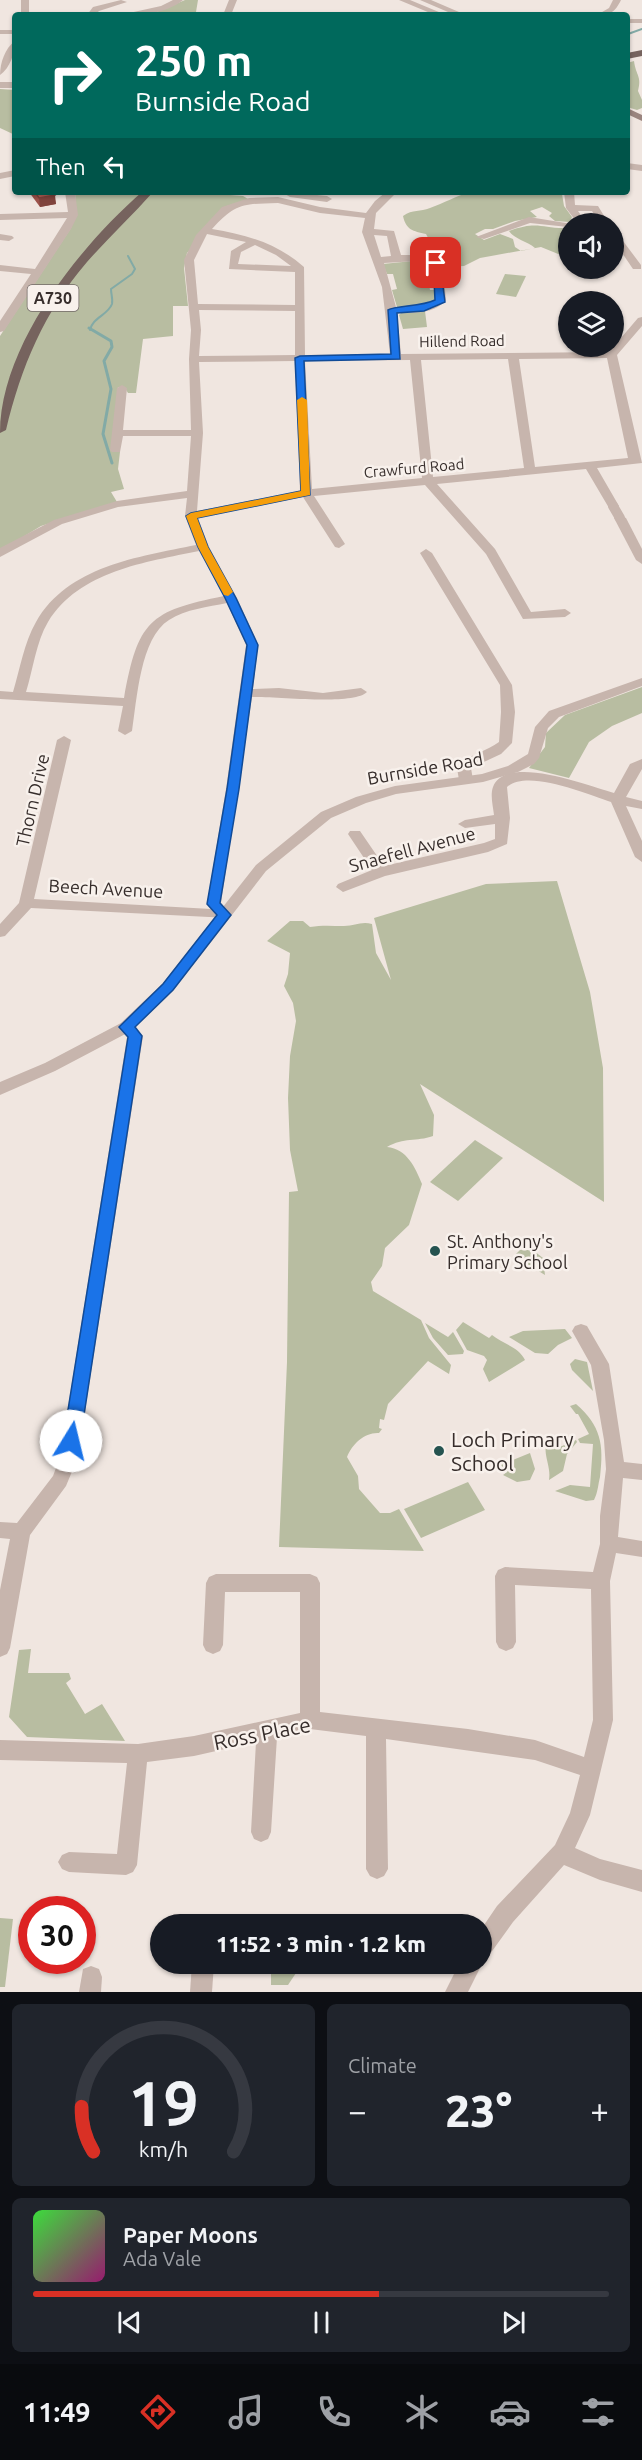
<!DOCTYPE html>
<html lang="en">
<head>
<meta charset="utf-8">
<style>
  :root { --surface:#171b24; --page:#20242c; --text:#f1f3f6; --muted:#9ea1a6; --line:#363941; --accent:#d93025 }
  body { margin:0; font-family:Ubuntu,sans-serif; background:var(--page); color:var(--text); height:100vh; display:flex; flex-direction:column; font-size:22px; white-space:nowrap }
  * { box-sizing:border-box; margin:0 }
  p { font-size:20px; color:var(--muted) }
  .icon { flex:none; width:33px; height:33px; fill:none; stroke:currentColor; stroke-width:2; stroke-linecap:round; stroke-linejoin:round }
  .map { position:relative; height:1992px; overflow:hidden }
  .details { display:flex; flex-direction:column; gap:12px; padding:12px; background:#0d0f14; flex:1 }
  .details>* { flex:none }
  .banner { position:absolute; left:12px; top:12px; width:618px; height:183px; border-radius:6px; box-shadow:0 2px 4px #0004; background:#00695c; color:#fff; overflow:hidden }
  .fabs { position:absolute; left:558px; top:213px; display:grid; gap:12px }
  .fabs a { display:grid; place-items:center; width:66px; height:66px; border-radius:50%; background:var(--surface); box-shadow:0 2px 4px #0004; font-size:30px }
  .speed { position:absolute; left:18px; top:1896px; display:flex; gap:12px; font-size:30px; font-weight:700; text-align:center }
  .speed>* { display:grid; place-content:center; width:78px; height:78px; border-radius:50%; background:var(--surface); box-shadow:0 2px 4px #0004; line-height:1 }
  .speed .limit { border:9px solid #d22; background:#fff; color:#111 }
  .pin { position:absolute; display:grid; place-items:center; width:51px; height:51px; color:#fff; margin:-26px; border-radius:12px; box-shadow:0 3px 9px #0006 }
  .me { position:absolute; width:66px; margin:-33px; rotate:9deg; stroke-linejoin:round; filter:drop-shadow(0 0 4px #0008) }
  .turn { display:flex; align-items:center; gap:21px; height:126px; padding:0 24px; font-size:27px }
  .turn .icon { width:78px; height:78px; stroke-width:2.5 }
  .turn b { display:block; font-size:42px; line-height:51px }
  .then { display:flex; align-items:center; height:57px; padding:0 24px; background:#0003; gap:12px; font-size:22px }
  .big { font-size:45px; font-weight:800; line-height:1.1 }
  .details .tile { flex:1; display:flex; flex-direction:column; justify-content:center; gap:9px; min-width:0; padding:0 21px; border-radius:9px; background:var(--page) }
  .details .dial { align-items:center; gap:0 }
  .dial svg { height:156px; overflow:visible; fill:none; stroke:var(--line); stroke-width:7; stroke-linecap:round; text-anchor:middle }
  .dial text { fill:var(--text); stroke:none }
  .song { display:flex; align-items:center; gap:18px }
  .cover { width:72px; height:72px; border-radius:9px; background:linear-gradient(135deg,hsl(120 70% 55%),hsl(320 70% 35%)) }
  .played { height:6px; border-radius:3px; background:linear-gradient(90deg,var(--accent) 60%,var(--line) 60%) }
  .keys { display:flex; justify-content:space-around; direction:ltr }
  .heat { display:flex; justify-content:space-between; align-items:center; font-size:33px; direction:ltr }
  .details .tiles { flex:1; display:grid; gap:12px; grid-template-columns:1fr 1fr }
  .tile:last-child { grid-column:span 2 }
  .trip { position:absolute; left:150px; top:1914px; width:342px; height:60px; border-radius:30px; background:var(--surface); box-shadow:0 2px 4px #0004; font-weight:800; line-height:60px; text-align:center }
  .menu { display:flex; height:96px; justify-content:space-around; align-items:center; background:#090b0e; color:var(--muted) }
  .menu .icon { width:42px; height:42px }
  .menu .active { color:var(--accent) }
  .menu b { font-size:27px; color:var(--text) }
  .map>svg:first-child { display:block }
</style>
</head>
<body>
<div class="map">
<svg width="642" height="1992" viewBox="0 0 642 1992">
  <rect width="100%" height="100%" fill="#f0e6e0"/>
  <g fill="#b8bda1">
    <path d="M185,0H198L196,12L192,15H139L154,13Z"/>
    <path d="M634,61C636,76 642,76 638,91L642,100V108L637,110L627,107V63Z"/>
    <path d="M0,89L15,90V135L0,128Z"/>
    <path d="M75,192H216L217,194L243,196L250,200L231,205L187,253L184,268L188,306H173V336L143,339L136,393H128L125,388L118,387L112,452H120L118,469L124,489L111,492L117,502L41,526L0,551V336L71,228L76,206Z"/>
    <path d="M470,192L524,194L555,192L562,194L564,206L572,217L570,222L555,221L549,216L552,213L542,207L530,211L537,217L515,221L493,229H485L475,234L484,240L500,234L513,239L515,247L521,251L535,248C527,241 514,239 509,231C539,220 541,229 568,228V258L541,247L480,258L464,266L440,267L435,261L434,249L426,234C413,231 406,230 403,216C413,209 420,212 430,208C444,203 456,196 470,192Z"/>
    <path d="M422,260L432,263L435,278L428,279L430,290H437L438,299L428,306L397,307L392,290L397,289L393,274H387L383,264Z"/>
    <path d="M505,274L526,276L516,297L496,294Z"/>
    <path d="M425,311L427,327L403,329L399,315L402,312Z"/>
    <path d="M642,687V713L612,726L589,742L569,778L529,768L545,747L546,733L565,715Z"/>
    <path d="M557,881L590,992L603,1068L604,1202L420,1084L434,1115L433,1136C416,1142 404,1137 387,1147C407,1149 415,1167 422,1184L409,1225L385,1248L382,1266L371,1282L373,1291L421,1320L429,1338L451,1365L449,1374L428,1361L388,1404L384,1420L380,1419L379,1428L382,1429L379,1433C365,1432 352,1444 347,1457L358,1476L359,1489L380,1513H390L399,1509L424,1551L279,1547L287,1362L289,1192L298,1191L290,1150L288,1098L290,1056L296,1021L293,1003L284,986L288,974L290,953L267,941L290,921H303L310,927C322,925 332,926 344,926C355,926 361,921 372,924L376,953L391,980L374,918L486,884Z"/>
    <path d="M475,1140L503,1158L458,1201L430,1182Z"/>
    <path d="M527,1249L534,1251L543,1258L545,1275L514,1256L520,1250Z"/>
    <path d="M463,1322L489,1338L492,1335C503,1344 519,1347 525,1360L489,1382L483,1369L487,1360L484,1356L467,1350L456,1330Z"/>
    <path d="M425,1323L448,1337L453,1332L464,1351L463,1354L448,1355L433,1338Z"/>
    <path d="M565,1329L572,1338L558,1345L548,1354L535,1353L509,1337L523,1331Z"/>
    <path d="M575,1359L587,1362L593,1391L572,1370L570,1364Z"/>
    <path d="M576,1404C601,1426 604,1444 600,1477C598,1485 598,1492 594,1500L586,1501L555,1491L570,1485L590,1487L593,1444L580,1443L578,1439L589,1434L578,1414H576L570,1406Z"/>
    <path d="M576,1440L577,1442L567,1454L563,1471L549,1480C552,1467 540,1449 549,1441L555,1449Z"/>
    <path d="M530,1453L535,1469L530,1480L517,1482L503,1475L507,1472L501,1465Z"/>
    <path d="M468,1482L485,1510L421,1538L404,1509Z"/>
    <path d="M31,1649L28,1673H69L71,1679L66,1683L85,1714L102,1704L125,1741L27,1737L9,1717L19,1650Z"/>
    <path d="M0,1918L13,1919L5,1987H0Z"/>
    <path d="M271,1964H302L288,1985H271Z"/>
  </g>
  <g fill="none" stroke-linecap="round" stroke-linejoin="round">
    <g stroke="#82aaa6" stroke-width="2">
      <path d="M628,34L642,29"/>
      <path d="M90,330C92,318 108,315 112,304C113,299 111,294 111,289L132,274L135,269L128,256"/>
    </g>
    <path stroke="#82aaa6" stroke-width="3" d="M89,328L111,341L112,347L104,361L111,389L103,434L112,463"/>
    <path stroke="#c7b5ad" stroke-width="10" d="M613,506L620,518"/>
    <g fill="#c7b5ad" fill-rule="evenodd">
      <rect x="21" y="0" width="8" height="15"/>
      <path d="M121,0L127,2L99,11L95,15H87L93,7Z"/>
      <path d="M173,0H183C166,14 141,15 120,15L161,6Z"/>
      <path d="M229,0H237L231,15H223Z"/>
      <path d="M420,0H431L466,15H455Z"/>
      <path d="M613,0H621C615,12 611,15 597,15L609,8Z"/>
      <rect x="627" y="19" width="15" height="4"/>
      <rect x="0" y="30" width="15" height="4"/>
      <path d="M15,41C15,53 10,68 0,75C0,63 5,48 15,41Z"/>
      <rect x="0" y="82" width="15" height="6"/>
      <path d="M627,163L642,165V171L627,169Z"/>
      <path d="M65,192H75L78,215L71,229L4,331L0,332V321L31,274L0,271V265L35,269L67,218L0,220V214L68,212Z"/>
      <path d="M287,192L327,196L332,199L327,202L290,197L285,194Z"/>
      <path d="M386,192H397L376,213L374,229L394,231L401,255H425L438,260L443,269L446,300C434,314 414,313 397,313L401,354L609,352L638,318L642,317V326L617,355L642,463L597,468L619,506L617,508H609L586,469L437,484L495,549L531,612L565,609L571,613L565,617L523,619L486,554L425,485L314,496L345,544L339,548L335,547L303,497L198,518L209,547L237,598L258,645L253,689L279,688L323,693L361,688L367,692C353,706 275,696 252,697L221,903L231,915L229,918L31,908L5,936L0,937V924L19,903L57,740L64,736L71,740L34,899L211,909L207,904L226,789L246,645L227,603C208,607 186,609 169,620C140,638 137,700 132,731L125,735L118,731L123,706L0,699V691L13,692C20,669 24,643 36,622C68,566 138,557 196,545L185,516L187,498L118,507L62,524L0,557V548L54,520L117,501L187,491L191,436H123L120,452H112L110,450L117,388L122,385L127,388L123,430H191L189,359L191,330L184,260L196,235L222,207L249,198L278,197L320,207L366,213L375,201ZM278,203L320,213L365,218L362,232L382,287L390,354L305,355L304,267C277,243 247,235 212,229C236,203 243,204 278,203ZM207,234L246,242L231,251L229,269L295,272V305L198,304L194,260ZM374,235L387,236L391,256L381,257ZM255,245L276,255L291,266L238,264L241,252ZM417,261L432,265L436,299L424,306L396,307L384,263ZM199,310L295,311V355L199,356L201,330ZM607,358L628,458L535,467L519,359ZM508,359L524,468L433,477L421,360ZM410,360L422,478L312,489L305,361ZM295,361L300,491L197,511L203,433L199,362ZM199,551L224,596C149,611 138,621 124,698L26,692C33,670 36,642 48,622C79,571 146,562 199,551Z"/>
      <path d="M564,192H574L575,205L598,206L609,224H600L592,211H578L587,224H578L566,208Z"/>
      <path d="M529,217L572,224H568V227L530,223L484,239L476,237Z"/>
      <path d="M614,232L617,233L641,265V269H633L614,241Z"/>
      <path d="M0,234L12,236L14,238L9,241L0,240Z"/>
      <path d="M620,515L626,518L642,549V564L636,560L614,518Z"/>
      <path d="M426,549L432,553L512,685L515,712L512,743L501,754L471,768L473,780L466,784L459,780L457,768C466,755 486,752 499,742L501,712L500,685L420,553Z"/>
      <path d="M642,759V769L626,797L642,801V809L626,806L642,841V862L635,857L611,802C586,794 528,769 507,787L510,818L507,844L488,852L385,876L343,892L336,887L338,884L372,870L348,834L350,831H360L384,866L484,843L495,839V824L465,828L458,824L465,820L494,815C493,806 490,795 493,787C506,753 591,787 614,793L630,764Z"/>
      <path d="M126,1022L131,1023L143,1036L78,1457L66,1486L30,1535L10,1648L7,1654L0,1657V1590L10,1539L0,1538V1522L17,1523L53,1476L60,1457L127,1037L118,1027L121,1023Z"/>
      <path d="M581,1324L587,1326L609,1364L624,1462L642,1464V1480L623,1478L618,1537L642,1541V1557L616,1553L610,1581L613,1720L590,1815L575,1848L600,1859L642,1870V1892L600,1880L564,1865L513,1922L490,1954L482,1957V1928L497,1906L555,1845L570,1813L580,1775L535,1760L386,1739L388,1869L384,1876L377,1879L370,1876L366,1869V1736L310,1729L277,1737L271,1832L268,1839L261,1842L254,1839L251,1832L256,1742L194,1756L147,1762L137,1865L133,1872L126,1875L69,1872L62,1869L58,1862L62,1855L69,1852L117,1854L127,1763L0,1760V1740L138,1744L194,1736L300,1713V1592H225L223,1645L220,1651L213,1654L206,1651L203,1645L206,1583L209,1577L216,1574H310L317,1577L320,1583V1712L468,1729L535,1740L584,1757L593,1720L591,1589L515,1585L516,1642L513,1648L506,1651L499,1648L496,1642L495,1576L498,1570L505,1567L593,1572L600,1544V1516L606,1469L604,1440L591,1365L572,1331L575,1326Z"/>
      <path d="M482,1963V1964L468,1992H445L459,1964Z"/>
      <path d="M192,1964H214L212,1992H190Z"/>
      <path d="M91,1966L99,1969L102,1977L101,1992H79L83,1969Z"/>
    </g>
    <g fill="#c7b5ad" fill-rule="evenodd">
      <path d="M399,0H410L446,15H435Z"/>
      <path d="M15,170V176L0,179V173Z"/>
      <path d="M642,678V686L559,717L548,728L539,758L534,764L518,772L483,782L396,794L366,803L331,818L266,871L173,991L131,1031L55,1071L0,1095V1082L45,1063L121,1023L163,983L256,865L321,812L356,797L395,786L482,774L508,766L528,754L535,727L549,711Z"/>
    </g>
    <path fill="#9a857f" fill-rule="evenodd" d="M627,108L642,115V121L627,114Z"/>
    <g fill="#76635e" fill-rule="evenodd">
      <path d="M642,50V56L627,59V53Z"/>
      <path d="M142,192H153C132,216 108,238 87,262C44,312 21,367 6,430L0,433C0,346 79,247 142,192Z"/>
    </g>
  </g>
  <path fill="#9d534b" d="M29,192H53L56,204L40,207Z"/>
  <path fill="#80443d" d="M55,195L56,204L40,207L39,198Z"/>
  <path fill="#b76157" stroke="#80443d" stroke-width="1.5" d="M35,192H53L55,195L39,198Z"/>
  <path fill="#1a73e8" stroke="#114b97" stroke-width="1.5" d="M433,261L440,263L445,302L424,311L397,313L400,359L304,361L310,495L197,518L208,547L236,598L258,645L239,789L220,903L231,915L173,990L135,1027L142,1036L80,1441L77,1446L71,1448L66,1446L63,1441L128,1037L119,1027L163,984L217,915L207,904L227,789L247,645L225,598L198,547L186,516L191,513L301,491L295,358L300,356L391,354L388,310C396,305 421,307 435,300Z"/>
  <path fill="#f59e0b" d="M302,397L307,400L310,495L197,518L208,547L233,592L228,596L224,595L198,547L186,516L191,513L301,491L297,400Z"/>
  <g fill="#255350" stroke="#f8f1ec" stroke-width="2">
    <circle cx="435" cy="1251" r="6"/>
    <circle cx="439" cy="1451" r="6"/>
  </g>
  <g text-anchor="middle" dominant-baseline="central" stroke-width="5" stroke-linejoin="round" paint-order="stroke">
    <g font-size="15" fill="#362d2b" stroke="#f8f1ec">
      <text transform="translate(462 341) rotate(-1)">Hillend Road</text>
      <text transform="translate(414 468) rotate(-5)">Crawfurd Road</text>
    </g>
    <rect fill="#f8f1ec" stroke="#706865" stroke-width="1.5" x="27.5" y="285" width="51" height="26" rx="4.5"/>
    <g font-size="16" font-weight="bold" fill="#362d2b">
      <text x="53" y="298">A730</text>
    </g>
    <g font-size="18" fill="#362d2b" stroke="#f8f1ec">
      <text transform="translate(425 768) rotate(-10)">Burnside Road</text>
      <text transform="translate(32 800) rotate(-77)">Thorn Drive</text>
      <text transform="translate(412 849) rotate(-15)">Snaefell Avenue</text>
      <text transform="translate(106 888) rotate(3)">Beech Avenue</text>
    </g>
    <g font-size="18" fill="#362d2b" stroke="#f8f1ec" text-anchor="start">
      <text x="447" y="1241">St. Anthony's<tspan x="447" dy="21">Primary School</tspan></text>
    </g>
    <g font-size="21" fill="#362d2b" stroke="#f8f1ec" text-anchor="start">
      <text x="451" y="1439">Loch Primary<tspan x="451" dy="24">School</tspan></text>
    </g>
    <g font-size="21" fill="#362d2b" stroke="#f8f1ec">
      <text transform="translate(262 1733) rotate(-11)">Ross Place</text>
    </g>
  </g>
</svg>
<div class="fabs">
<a><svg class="icon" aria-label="sound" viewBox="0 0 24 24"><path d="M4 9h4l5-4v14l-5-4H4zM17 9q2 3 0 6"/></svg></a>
<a><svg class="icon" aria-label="layers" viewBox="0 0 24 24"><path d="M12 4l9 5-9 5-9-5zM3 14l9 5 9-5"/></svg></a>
</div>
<div class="speed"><div class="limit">30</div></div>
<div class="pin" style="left:436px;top:263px;background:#d93025"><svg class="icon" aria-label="arrive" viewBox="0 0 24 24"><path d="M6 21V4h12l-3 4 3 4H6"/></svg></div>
<svg class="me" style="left:71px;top:1441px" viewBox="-20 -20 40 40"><circle r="19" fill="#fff"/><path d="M0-13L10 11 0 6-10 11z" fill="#1a73e8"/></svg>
<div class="trip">11:52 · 3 min · 1.2 km</div>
<div class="banner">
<div class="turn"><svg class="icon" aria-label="right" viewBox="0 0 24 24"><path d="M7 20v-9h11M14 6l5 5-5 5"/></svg><div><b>250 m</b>Burnside Road</div></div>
<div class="then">Then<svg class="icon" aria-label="left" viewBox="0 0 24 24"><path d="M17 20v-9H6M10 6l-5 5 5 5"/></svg></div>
</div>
</div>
<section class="details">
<div class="tiles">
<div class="tile dial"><svg viewBox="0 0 100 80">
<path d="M14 69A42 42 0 1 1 86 69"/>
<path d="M14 69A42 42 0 0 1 8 46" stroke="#d93025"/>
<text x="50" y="56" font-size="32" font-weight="700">19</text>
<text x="50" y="72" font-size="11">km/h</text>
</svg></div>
<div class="tile"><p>Climate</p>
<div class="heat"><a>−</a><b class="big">23°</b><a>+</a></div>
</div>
<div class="tile">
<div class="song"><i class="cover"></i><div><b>Paper Moons</b><p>Ada Vale</p></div></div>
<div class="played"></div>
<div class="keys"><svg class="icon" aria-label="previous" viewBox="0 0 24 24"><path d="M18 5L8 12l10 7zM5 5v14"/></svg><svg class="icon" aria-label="pause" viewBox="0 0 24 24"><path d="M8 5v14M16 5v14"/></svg><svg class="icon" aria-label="next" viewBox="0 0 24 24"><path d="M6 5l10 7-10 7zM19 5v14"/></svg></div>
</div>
</div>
</section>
<nav class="menu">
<b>11:49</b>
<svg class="icon active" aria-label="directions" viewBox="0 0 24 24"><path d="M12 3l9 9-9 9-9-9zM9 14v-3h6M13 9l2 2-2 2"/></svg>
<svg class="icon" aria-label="music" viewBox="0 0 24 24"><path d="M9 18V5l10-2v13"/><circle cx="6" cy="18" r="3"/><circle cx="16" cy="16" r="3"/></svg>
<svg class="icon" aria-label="phone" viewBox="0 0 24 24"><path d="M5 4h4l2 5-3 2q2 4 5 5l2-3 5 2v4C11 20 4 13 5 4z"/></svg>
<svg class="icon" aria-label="climate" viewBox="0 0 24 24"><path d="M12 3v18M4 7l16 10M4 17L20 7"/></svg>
<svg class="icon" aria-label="car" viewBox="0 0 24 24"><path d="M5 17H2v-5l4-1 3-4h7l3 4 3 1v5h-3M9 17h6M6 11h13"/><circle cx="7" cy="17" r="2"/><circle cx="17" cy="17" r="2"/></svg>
<svg class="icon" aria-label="filters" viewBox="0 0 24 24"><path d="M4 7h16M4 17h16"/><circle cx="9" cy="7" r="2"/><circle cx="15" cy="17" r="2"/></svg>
</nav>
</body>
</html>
